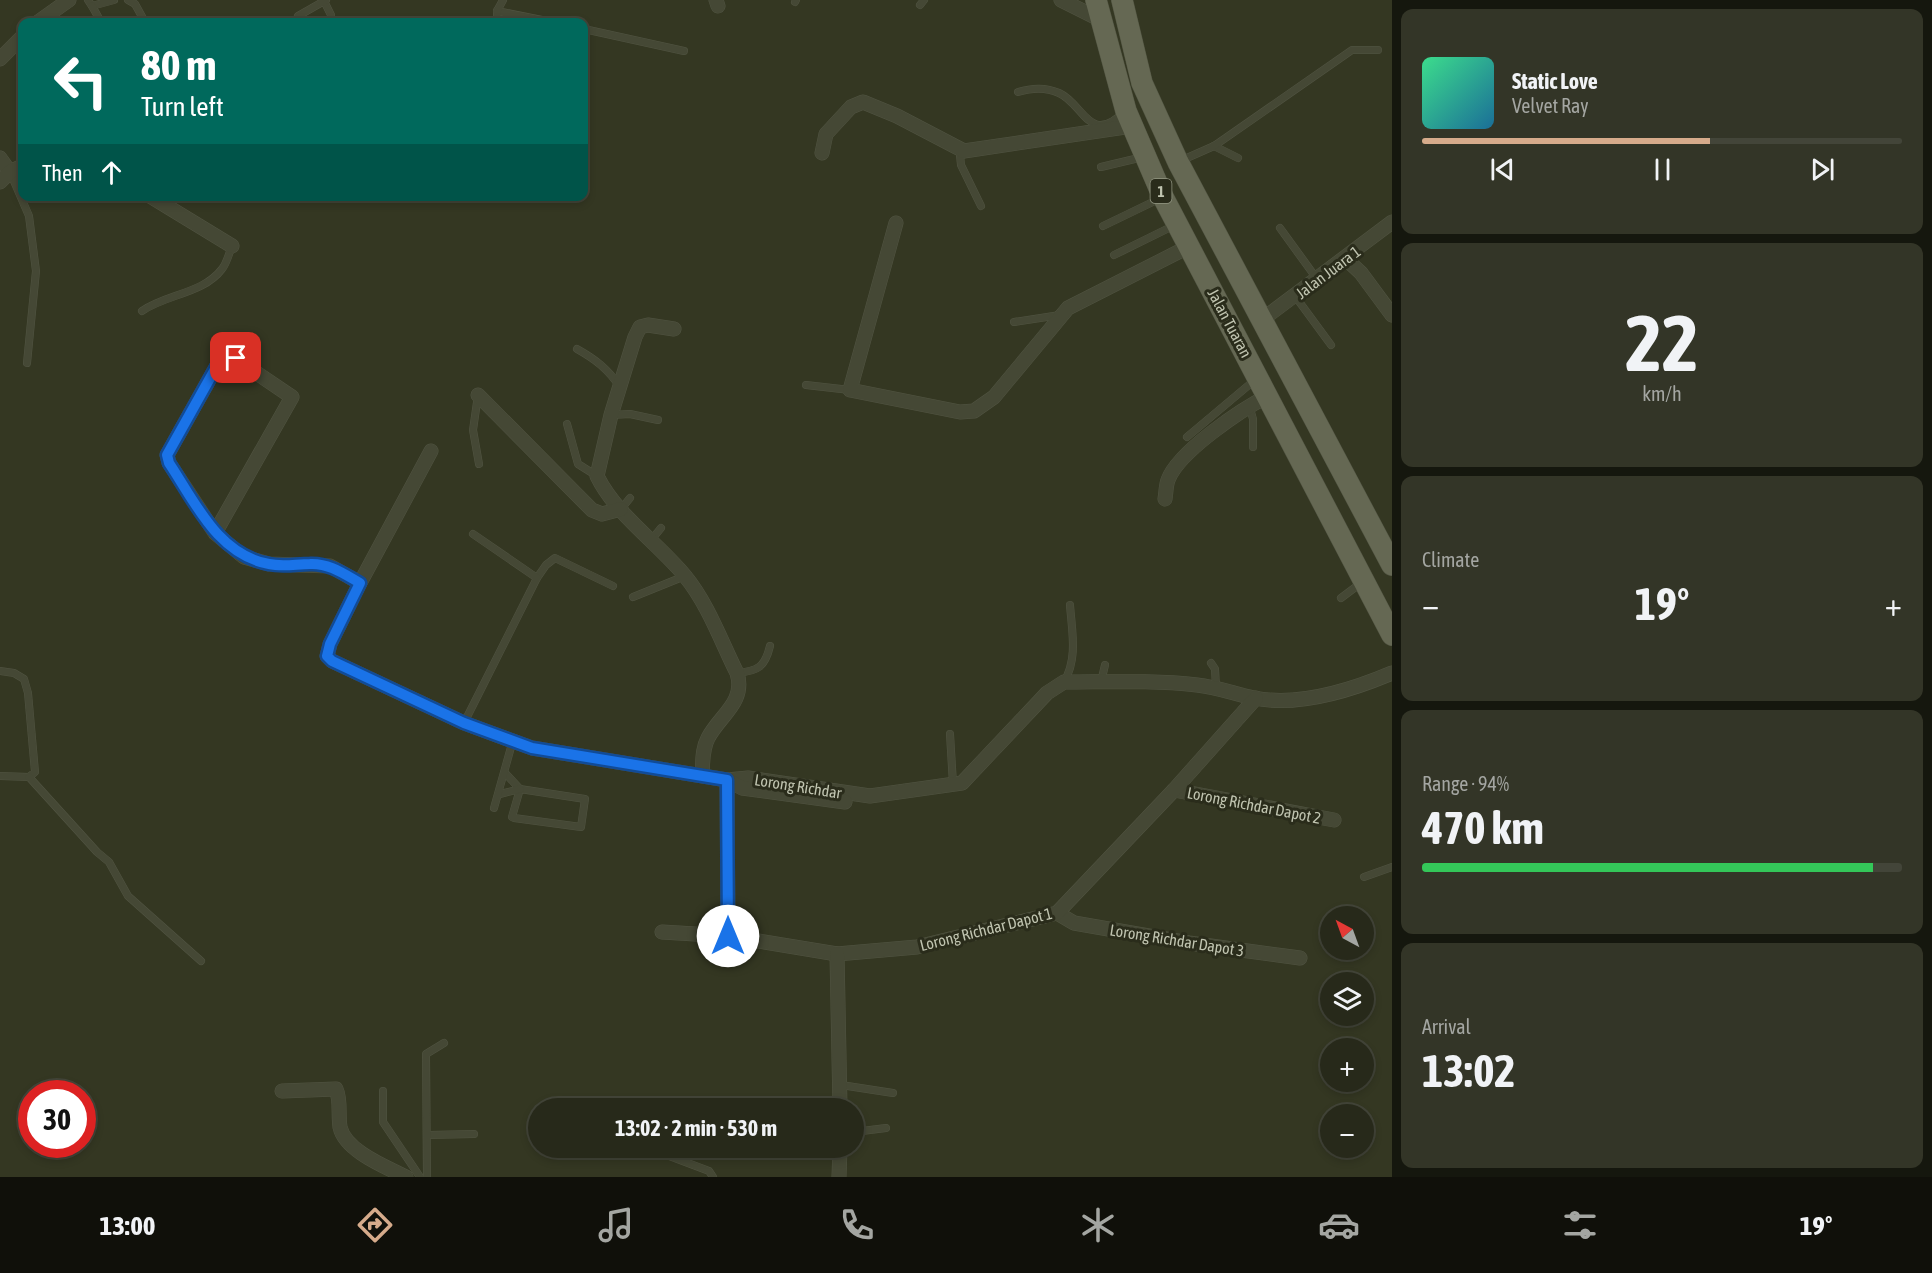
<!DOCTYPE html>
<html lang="en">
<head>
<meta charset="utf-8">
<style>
  :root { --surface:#27291a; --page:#333527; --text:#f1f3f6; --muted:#a4a6a2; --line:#434539; --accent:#d6ab8b }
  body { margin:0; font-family:"Asap Condensed",sans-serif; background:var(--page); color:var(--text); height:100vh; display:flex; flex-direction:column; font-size:22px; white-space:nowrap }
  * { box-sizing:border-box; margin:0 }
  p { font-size:20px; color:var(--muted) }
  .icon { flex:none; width:33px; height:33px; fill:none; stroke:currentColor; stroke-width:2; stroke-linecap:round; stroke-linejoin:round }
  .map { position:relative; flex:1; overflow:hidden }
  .side { display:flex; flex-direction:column; gap:9px; padding:9px; background:#15170e; width:540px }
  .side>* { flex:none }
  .banner { position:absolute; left:18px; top:18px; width:570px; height:183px; border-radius:12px; box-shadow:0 3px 9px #0003,0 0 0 2px var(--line); background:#00695c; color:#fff; overflow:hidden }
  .needle { width:39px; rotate:319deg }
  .fabs { position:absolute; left:1320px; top:906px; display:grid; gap:12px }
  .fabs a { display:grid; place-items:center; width:54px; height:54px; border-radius:50%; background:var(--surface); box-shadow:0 3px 9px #0003,0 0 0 2px var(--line); font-size:30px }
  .speed { position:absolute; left:18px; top:1080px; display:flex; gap:12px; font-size:30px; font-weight:700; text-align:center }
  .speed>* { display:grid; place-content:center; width:78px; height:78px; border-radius:50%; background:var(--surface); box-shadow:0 3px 9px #0003,0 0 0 2px var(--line); line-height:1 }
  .speed .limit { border:9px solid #d22; background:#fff; color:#111 }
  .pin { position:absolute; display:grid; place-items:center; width:51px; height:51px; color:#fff; margin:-26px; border-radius:12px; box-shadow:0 3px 9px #0006 }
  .me { position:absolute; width:66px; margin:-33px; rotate:0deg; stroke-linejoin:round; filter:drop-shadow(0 0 4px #0008) }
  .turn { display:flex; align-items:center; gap:21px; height:126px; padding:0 24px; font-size:27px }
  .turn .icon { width:78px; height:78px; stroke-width:2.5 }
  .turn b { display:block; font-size:42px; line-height:51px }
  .then { display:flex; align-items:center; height:57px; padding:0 24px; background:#0003; gap:12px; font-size:22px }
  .big { font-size:45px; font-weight:700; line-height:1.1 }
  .side .widget { flex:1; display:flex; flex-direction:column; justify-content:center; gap:9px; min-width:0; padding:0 21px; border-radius:12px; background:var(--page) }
  .side .dial { align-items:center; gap:0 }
  .dial b { font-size:78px; line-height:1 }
  .song { display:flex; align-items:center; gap:18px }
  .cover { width:72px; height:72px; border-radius:9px; background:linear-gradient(135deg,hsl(150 70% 55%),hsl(200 70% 35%)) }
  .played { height:6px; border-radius:3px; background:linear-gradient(90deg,var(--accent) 60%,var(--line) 60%) }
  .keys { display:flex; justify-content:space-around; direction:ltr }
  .heat { display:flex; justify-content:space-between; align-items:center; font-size:33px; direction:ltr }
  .charge { height:9px; border-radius:4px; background:linear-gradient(90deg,#34c759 94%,var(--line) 0) }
  .trip { position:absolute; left:528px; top:1098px; width:336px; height:60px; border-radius:30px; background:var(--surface); box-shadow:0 3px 9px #0003,0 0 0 2px var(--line); font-weight:700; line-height:60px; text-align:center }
  .menu { display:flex; height:96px; justify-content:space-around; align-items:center; background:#10100a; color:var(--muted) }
  .menu .icon { width:42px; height:42px }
  .menu .selected { color:var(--accent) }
  .menu b { font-size:27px; color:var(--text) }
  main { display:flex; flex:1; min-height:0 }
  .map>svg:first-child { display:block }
</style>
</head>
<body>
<main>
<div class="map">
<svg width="1392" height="1177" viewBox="0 0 1392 1177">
  <rect width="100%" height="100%" fill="#343722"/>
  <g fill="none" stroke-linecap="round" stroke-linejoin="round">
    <g stroke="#515442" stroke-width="8">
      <g id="service">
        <path d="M88,0L92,6L114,0"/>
        <path d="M128,0L135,4L145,22"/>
        <path d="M324,1L331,15L330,22"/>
        <path d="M795,2L796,0"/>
        <path d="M920,5L924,0"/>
        <path d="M92,6L101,22"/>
        <path d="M497,11L552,22"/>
        <path d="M298,16L326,0"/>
        <path d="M497,22V11L503,0"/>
        <path d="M584,29L684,51"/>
        <path d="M1018,92C1031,88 1046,87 1059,93C1084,104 1089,146 1124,112"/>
        <path d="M1214,146L1238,158"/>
        <path d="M960,155L961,165L981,206"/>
        <path d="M1180,161L1214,146L1352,50H1378"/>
        <path d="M1101,167L1143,157"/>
        <path d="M10,172L29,216L36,271L27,363"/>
        <path d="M1103,226L1161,198"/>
        <path d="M1280,228L1317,279"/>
        <path d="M1114,255L1175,225"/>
        <path d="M1295,296L1331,345"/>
        <path d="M142,311C166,294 203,294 222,269C227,263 229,253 232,246"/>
        <path d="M1014,322L1060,315"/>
        <path d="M577,349C595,359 608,369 620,387"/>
        <path d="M806,385L850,390"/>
        <path d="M478,395L473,430L479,464"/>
        <path d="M1249,405L1253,419V447"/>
        <path d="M611,415L630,414L658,420"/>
        <path d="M567,424L578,464L597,476"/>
        <path d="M1187,437L1256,379"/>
        <path d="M621,509L630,498"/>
        <path d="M652,539L661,528"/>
        <path d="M537,578L546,565L555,558L613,586"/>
        <path d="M633,597L685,576"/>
        <path d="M1341,598L1361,583"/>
        <path d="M1211,663L1215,669L1216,687"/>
        <path d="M0,671L14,673L24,679L28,693L35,772L29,777L0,776"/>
        <path d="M737,673C758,671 765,667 770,646"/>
        <path d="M1064,682C1078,658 1072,632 1070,605"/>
        <path d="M1101,682L1105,665"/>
        <path d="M464,723L537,578L473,534"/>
        <path d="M950,734L953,784"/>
        <path d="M506,774L520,789L585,799L581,827L514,818L512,817L520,789"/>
        <path d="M29,777L97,852L109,862L128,896L201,961"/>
        <path d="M500,794L520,789"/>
        <path d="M494,808L513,740"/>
        <path d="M1364,877L1392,867"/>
        <path d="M841,1085L893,1093"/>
        <path d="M383,1091V1122L420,1177"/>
        <path d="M854,1132L886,1128"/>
        <path d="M428,1135L474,1134"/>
        <path d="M648,1148L709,1171L713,1177"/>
        <path d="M427,1177L426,1054L444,1043"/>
      </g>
    </g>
    <g stroke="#515442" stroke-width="15">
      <g id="minor">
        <path d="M716,0L718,6"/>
        <path d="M1061,0L1099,19"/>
        <path d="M38,22L69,0"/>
        <path d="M0,59L22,37"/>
        <path d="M822,153L826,134L851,107L863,102L897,116L964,151L1132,126"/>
        <path d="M0,158L10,172"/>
        <path d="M0,182L10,172L22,166"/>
        <path d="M150,196L232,246"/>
        <path d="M896,223L850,390L960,412L974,411L994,397L1068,308L1190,246"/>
        <path d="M1346,259L1361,273L1392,315"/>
        <path d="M1263,319L1392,222"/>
        <path d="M674,329L648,325L640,327L635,337L611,415L597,476C616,515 658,543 685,576C708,604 721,641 737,673C746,702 720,715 708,738C702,749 703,762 702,774"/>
        <path d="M478,395L592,510L602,514L621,509"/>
        <path d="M431,451L360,583L330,644L327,656L332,661L464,723L532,748L727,780L748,778L870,796L962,783L1047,693L1064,682C1108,682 1153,680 1197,685C1217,687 1235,694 1254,698C1299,707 1352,690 1392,673"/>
        <path d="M1165,499C1166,493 1166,485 1168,480C1178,452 1242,409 1268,396"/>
        <path d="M215,533L292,397L236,359L225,357L219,362L167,455L169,463L215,533L244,557L269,564L330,566L360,583"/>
        <path d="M727,780L742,788L845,802"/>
        <path d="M727,780L728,936"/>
        <path d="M1174,790L1334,820"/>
        <path d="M1057,913L1074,923L1189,943L1300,958"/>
        <path d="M662,932L728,936L837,954L917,947L1057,913L1174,790L1256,698"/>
        <path d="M837,954L840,1108"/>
        <path d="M282,1091L336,1089C341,1100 338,1114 340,1127C345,1151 386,1167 406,1177"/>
        <path d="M839,1177L840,1148"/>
      </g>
    </g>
    <g stroke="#515442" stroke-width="22">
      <g id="primary">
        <path d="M1096,0L1126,111L1163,197L1392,635"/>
        <path d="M1122,0L1142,83L1178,162L1392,565"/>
      </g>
    </g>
    <use href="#service" stroke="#454835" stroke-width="7"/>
    <use href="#minor" stroke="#454835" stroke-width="14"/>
    <use href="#primary" stroke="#656853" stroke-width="21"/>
  </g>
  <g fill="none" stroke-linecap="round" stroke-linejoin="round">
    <g stroke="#114b97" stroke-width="15">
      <path id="route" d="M236,358L225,357L219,362L167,455L169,463C195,502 218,555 269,564C283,567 296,564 310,564C329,563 344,574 360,583L330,644L327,656L332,661L464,723L532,748L727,780L728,936"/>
    </g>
    <use href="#route" stroke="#1a73e8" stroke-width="10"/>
  </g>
  <g text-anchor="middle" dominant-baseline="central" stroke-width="6" stroke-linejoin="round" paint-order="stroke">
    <rect fill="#2a2c1b" stroke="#939683" stroke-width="1.5" x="1150.5" y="179" width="21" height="24" rx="4.5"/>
    <g font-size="15" font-weight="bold" fill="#c0c4b0">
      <text x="1161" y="191">1</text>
    </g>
    <g font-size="16" fill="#c0c4b0" stroke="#2a2c1b">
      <text transform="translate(1328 272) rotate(-37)">Jalan Juara 1</text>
      <text transform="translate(1230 323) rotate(62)">Jalan Tuaran</text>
      <text transform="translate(798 786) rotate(9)">Lorong Richdar</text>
      <text transform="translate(1254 805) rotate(11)">Lorong Richdar Dapot 2</text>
      <text transform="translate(986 929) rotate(-14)">Lorong Richdar Dapot 1</text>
      <text transform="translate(1177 940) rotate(9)">Lorong Richdar Dapot 3</text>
    </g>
  </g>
</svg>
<div class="fabs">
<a><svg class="needle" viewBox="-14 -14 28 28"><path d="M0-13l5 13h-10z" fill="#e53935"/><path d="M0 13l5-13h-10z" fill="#a4a6a2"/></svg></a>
<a><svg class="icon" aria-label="layers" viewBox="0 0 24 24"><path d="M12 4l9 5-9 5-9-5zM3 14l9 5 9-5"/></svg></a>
<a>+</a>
<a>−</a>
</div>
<div class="speed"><div class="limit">30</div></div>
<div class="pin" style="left:236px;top:358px;background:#d93025"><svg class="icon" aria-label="arrive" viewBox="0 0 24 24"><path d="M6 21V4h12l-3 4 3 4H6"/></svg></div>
<svg class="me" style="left:728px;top:936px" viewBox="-20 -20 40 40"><circle r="19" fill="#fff"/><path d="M0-13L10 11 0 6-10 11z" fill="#1a73e8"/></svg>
<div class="trip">13:02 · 2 min · 530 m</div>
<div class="banner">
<div class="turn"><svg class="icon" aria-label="left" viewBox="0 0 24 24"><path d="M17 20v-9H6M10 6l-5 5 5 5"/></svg><div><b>80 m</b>Turn left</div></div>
<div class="then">Then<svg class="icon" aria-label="ahead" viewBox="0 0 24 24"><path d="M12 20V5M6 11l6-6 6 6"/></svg></div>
</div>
</div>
<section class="side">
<div class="widget">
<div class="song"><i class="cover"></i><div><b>Static Love</b><p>Velvet Ray</p></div></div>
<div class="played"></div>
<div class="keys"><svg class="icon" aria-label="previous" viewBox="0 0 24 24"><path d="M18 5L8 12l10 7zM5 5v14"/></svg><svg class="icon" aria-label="pause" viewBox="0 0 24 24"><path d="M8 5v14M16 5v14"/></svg><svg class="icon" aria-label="next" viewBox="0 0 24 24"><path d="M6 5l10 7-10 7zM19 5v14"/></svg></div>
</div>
<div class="widget dial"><b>22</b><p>km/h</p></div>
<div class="widget"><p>Climate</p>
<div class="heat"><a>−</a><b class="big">19°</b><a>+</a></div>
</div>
<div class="widget"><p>Range · 94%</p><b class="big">470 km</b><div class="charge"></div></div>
<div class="widget"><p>Arrival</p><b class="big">13:02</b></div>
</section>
</main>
<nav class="menu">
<b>13:00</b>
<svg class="icon selected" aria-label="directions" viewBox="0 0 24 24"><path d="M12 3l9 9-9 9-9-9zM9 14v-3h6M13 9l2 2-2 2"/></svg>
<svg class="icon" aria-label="music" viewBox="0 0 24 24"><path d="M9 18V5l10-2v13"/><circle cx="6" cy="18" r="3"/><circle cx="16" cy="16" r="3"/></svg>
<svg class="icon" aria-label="phone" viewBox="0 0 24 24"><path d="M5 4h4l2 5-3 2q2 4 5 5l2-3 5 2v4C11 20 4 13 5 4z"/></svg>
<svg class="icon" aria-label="climate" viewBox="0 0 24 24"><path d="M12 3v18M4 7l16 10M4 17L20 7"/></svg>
<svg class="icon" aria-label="car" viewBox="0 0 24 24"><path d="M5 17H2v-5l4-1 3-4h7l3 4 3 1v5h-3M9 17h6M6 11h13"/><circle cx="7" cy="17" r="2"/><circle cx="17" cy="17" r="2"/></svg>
<svg class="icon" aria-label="filters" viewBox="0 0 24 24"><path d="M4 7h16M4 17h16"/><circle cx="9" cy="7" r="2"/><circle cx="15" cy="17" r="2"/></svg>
<b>19°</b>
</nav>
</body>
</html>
